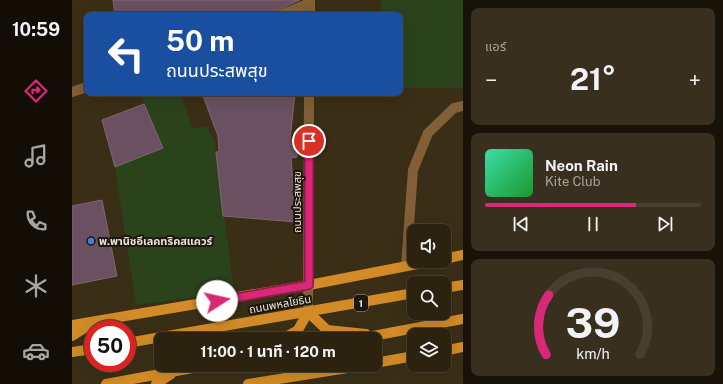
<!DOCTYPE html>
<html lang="th">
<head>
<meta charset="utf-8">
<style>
  :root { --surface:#2c2210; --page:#382f1e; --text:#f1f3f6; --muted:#a6a49f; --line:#483f30; --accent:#db2777 }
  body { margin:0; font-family:"Public Sans","Noto Sans Thai",sans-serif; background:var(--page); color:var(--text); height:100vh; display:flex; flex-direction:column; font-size:15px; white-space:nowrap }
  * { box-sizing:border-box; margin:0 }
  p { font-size:13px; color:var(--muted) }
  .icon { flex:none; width:22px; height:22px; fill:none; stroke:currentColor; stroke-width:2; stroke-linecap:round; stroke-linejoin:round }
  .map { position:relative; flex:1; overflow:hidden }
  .details { display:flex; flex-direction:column; gap:8px; padding:8px; background:#181309; width:260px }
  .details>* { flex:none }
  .hud { position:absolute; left:12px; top:12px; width:319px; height:84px; border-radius:8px; box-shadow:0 4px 16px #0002,0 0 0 1px var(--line); background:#1a4fa0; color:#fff; overflow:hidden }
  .fabs { position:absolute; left:335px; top:224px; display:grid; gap:8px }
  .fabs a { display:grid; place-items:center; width:44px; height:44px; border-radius:8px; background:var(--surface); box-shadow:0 4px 16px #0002,0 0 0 1px var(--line); font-size:20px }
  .speed { position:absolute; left:12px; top:320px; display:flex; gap:8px; font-size:20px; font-weight:700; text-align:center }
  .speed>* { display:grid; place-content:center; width:52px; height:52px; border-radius:50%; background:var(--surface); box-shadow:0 4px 16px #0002,0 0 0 1px var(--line); line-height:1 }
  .speed .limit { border:6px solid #d22; background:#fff; color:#111 }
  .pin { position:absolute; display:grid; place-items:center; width:34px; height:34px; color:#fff; margin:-17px; border:2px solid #fff; border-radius:50%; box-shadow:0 1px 4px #0007 }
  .me { position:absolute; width:44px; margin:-22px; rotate:80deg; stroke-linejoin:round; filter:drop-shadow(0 0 3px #0008) }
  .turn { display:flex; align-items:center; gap:14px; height:84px; padding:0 16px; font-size:18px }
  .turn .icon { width:52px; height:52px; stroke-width:2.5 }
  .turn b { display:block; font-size:28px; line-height:34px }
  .big { font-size:30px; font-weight:700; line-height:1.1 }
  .details .card { flex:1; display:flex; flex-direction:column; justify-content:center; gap:6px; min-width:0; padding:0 14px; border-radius:8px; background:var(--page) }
  .details .dial { align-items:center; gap:0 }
  .dial svg { height:104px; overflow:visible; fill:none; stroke:var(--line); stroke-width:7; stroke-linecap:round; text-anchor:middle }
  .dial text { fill:var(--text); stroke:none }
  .song { display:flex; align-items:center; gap:12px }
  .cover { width:48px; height:48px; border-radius:6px; background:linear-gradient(135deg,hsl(160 70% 55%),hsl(130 70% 35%)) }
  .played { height:4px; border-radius:2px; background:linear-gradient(90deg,var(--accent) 70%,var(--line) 70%) }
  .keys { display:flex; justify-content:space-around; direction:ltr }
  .heat { display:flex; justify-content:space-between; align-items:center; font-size:22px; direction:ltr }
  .trip { position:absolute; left:82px; top:332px; width:228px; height:40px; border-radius:8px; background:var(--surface); box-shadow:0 4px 16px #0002,0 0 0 1px var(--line); font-weight:700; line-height:40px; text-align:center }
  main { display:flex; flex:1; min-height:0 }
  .tabs { display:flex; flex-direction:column; width:72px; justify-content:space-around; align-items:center; background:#120e06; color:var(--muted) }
  .tabs .icon { width:28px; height:28px }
  .tabs .selected { color:var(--accent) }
  .tabs b { font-size:18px; color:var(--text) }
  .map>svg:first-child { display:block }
</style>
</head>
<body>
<main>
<nav class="tabs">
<b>10:59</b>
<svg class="icon selected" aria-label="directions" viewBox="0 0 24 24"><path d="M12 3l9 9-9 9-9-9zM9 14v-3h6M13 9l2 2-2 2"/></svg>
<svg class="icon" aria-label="music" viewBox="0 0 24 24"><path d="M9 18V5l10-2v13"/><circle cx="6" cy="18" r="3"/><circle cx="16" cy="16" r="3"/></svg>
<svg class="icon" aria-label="phone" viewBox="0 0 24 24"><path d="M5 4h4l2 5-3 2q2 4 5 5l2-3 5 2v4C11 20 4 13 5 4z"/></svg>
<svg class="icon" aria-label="climate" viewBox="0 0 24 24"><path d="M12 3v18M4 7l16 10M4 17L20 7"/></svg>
<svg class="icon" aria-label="car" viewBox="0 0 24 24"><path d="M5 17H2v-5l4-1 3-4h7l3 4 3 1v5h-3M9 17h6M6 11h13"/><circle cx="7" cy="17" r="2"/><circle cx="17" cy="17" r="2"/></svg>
</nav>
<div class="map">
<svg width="391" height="384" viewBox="0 0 391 384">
  <rect width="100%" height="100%" fill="#3a2e16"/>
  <g fill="#2b431b">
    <path d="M309,0H391V88H328V15H309Z"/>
    <path d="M68,93H109L120,128L134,126L143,143L162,292L64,305L43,167L91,148Z"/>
  </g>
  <g fill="#6a5060" stroke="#806576">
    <path d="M41,0H228L193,15H43Z"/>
    <path d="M130,93H223L218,140H224L225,157L219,158L224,222L151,216L144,152H147L146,136Z"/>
    <path d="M72,104L91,148L43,167L30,120Z"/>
    <path d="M30,200L45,276L0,285V206Z"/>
  </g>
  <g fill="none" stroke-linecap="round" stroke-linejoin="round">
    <g stroke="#825f36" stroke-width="10">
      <path d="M208,15L238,3"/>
      <path d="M238,15V0"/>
      <path d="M0,92L15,87"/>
      <path d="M334,266L341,170L356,133L382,108L391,106"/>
      <path d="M236,312L237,93"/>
    </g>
    <g stroke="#d28b26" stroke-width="10">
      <path d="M372,259L391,255"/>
      <path d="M372,288L391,285"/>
      <path d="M236,312L255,330L294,334"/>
      <path d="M0,325L237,285L361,261"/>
      <path d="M0,336L19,324"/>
      <path d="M210,339L226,330L236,312"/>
      <path d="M285,339L391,319"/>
      <path d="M55,343L342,293"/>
      <path d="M372,351L391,347"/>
      <path d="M0,352L21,349"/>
      <path d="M303,363L342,356"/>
      <path d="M34,384L137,365"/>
      <path d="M84,384L99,374"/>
      <path d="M176,384L294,365"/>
    </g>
  </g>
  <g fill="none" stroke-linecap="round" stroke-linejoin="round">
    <g stroke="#8e194d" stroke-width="10">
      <path id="route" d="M145,301L237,285V141"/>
    </g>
    <use href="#route" stroke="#db2777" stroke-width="7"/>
  </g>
  <circle fill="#3f7fe0" stroke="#1d170d" stroke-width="1.5" cx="19" cy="241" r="4"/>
  <g text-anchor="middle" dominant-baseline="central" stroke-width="4" stroke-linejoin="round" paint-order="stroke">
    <rect fill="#1d170d" stroke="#aca698" stroke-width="1" x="282" y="295" width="14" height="16" rx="3"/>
    <g font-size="10" font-weight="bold" fill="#eae3d4">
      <text x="289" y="303">1</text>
    </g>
    <g font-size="11" fill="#eae3d4" stroke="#1d170d">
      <text transform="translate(225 202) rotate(-90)">ถนนประสพสุข</text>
      <text transform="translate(208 304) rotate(-10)">ถนนพหลโยธิน</text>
    </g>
    <g font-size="11" font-weight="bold" fill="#eae3d4" stroke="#1d170d" text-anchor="start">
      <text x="27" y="241">พ.พานิชอีเลคทริคสแควร์</text>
    </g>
  </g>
</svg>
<div class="fabs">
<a><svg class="icon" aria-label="sound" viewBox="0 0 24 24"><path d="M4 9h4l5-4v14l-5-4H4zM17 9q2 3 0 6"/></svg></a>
<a><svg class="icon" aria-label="search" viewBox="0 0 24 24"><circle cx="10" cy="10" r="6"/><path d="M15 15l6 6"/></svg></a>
<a><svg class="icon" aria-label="layers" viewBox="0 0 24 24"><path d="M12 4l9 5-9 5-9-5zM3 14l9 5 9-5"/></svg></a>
</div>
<div class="speed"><div class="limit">50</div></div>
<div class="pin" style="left:237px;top:141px;background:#d93025"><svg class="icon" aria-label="arrive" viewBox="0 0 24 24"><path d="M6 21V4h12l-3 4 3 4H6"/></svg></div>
<svg class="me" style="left:145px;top:301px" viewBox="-20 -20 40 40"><circle r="19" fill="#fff"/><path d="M0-13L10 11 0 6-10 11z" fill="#db2777"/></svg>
<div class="trip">11:00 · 1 นาที · 120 m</div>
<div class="hud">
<div class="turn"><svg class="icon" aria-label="left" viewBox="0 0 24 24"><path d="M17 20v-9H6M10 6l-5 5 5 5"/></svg><div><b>50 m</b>ถนนประสพสุข</div></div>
</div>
</div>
<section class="details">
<div class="card"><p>แอร์</p>
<div class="heat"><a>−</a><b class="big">21°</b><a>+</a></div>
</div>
<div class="card">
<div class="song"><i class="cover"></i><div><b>Neon Rain</b><p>Kite Club</p></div></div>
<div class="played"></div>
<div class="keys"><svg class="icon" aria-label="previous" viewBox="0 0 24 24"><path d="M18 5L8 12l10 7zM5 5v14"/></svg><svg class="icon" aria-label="pause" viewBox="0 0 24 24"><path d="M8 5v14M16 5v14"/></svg><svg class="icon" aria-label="next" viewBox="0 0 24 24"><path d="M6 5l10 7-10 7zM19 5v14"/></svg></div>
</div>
<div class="card dial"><svg viewBox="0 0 100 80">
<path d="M14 69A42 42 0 1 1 86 69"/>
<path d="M14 69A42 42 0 0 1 16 23" stroke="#db2777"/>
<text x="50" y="56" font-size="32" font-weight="700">39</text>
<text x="50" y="72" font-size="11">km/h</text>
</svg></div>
</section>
</main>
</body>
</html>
